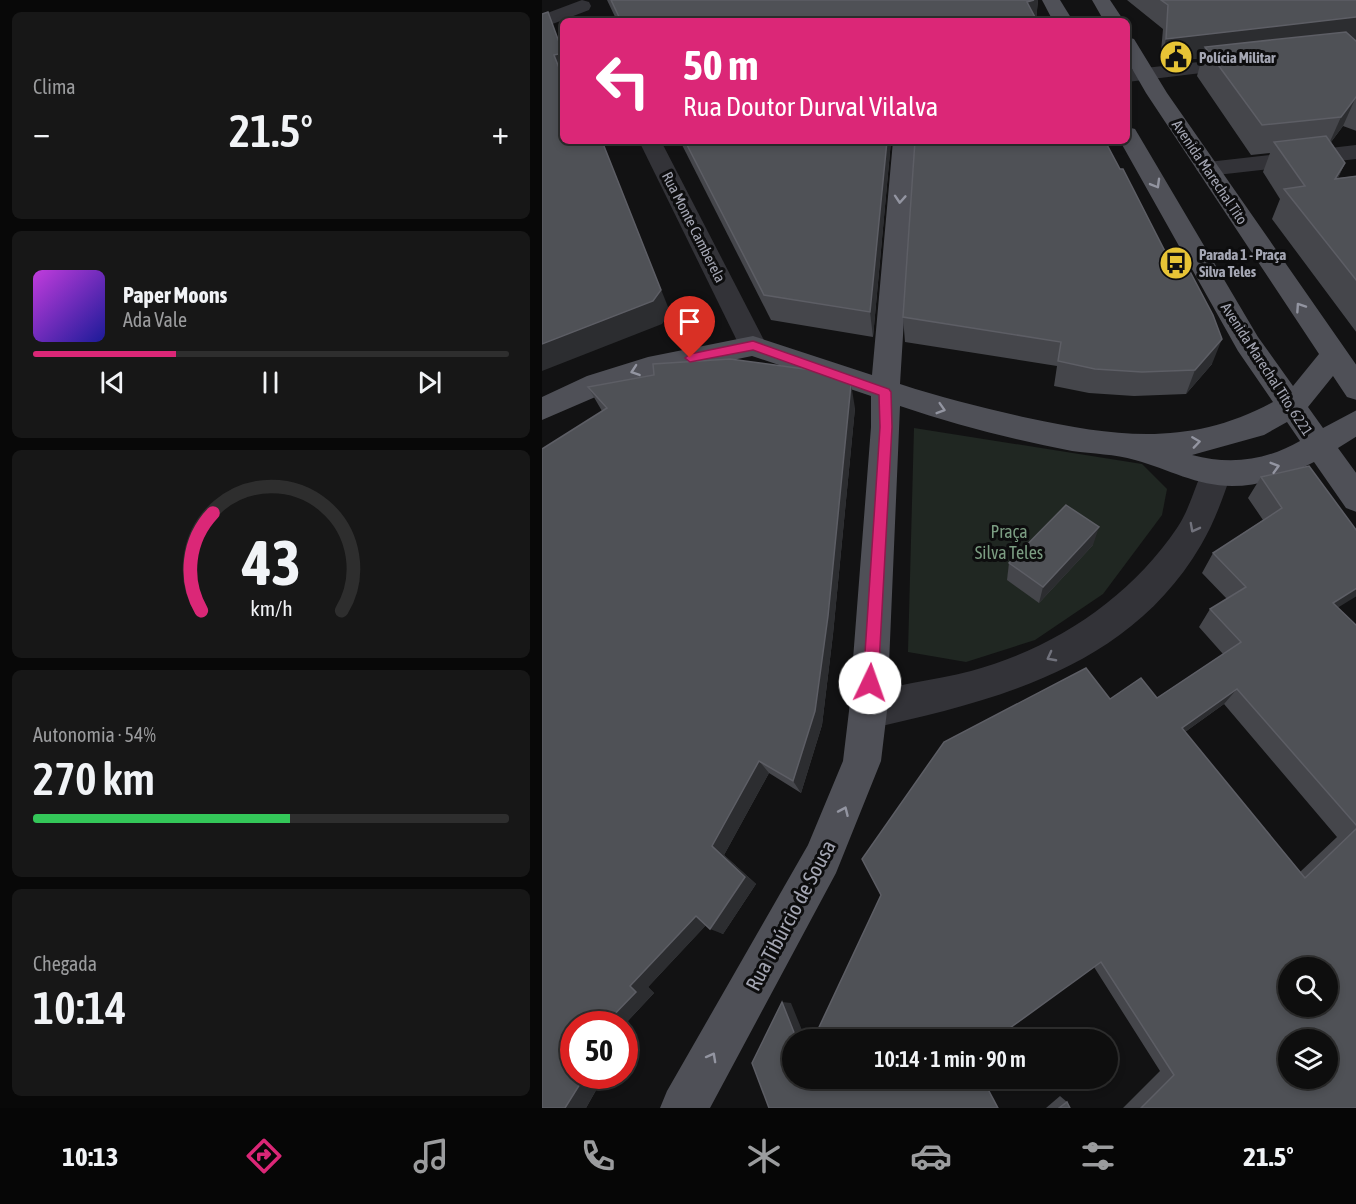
<!DOCTYPE html>
<html lang="pt">
<head>
<meta charset="utf-8">
<style>
  :root { --surface:#0e0e0e; --page:#171717; --text:#f1f3f6; --muted:#9b9c9e; --line:#2e2e2e; --accent:#db2777 }
  body { margin:0; font-family:"Asap Condensed",sans-serif; background:var(--page); color:var(--text); height:100vh; display:flex; flex-direction:column; font-size:22px; white-space:nowrap }
  * { box-sizing:border-box; margin:0 }
  p { font-size:20px; color:var(--muted) }
  .icon { flex:none; width:33px; height:33px; fill:none; stroke:currentColor; stroke-width:2; stroke-linecap:round; stroke-linejoin:round }
  .map { position:relative; flex:1; overflow:hidden }
  .drawer { display:flex; flex-direction:column; gap:12px; padding:12px; background:#080808; width:542px }
  .drawer>* { flex:none }
  .top-card { position:absolute; left:18px; top:18px; width:570px; height:126px; border-radius:9px; box-shadow:0 3px 9px #0003,0 0 0 2px var(--line); background:#db2777; color:#fff; overflow:hidden }
  .controls { position:absolute; left:736px; top:957px; display:grid; gap:12px }
  .controls a { display:grid; place-items:center; width:60px; height:60px; border-radius:50%; background:var(--surface); box-shadow:0 3px 9px #0003,0 0 0 2px var(--line); font-size:30px }
  .speed { position:absolute; left:18px; top:1011px; display:flex; gap:12px; font-size:30px; font-weight:700; text-align:center }
  .speed>* { display:grid; place-content:center; width:78px; height:78px; border-radius:50%; background:var(--surface); box-shadow:0 3px 9px #0003,0 0 0 2px var(--line); line-height:1 }
  .speed .limit { border:9px solid #d22; background:#fff; color:#111 }
  .pin { position:absolute; display:grid; place-items:center; width:51px; height:51px; color:#fff; margin:-62px -26px; border-radius:50% 50% 50% 0; rotate:-45deg; box-shadow:0 0 6px #0007 }
  .pin .icon { rotate:45deg }
  .me { position:absolute; width:66px; margin:-33px; rotate:3deg; stroke-linejoin:round; filter:drop-shadow(0 0 4px #0008) }
  .turn { display:flex; align-items:center; gap:21px; height:126px; padding:0 24px; font-size:27px }
  .turn .icon { width:78px; height:78px; stroke-width:2.5 }
  .turn b { display:block; font-size:42px; line-height:51px }
  .big { font-size:45px; font-weight:600; line-height:1.1 }
  .drawer .widget { flex:1; display:flex; flex-direction:column; justify-content:center; gap:9px; min-width:0; padding:0 21px; border-radius:9px; background:var(--page) }
  .drawer .dial { align-items:center; gap:0 }
  .dial svg { height:156px; overflow:visible; fill:none; stroke:var(--line); stroke-width:7; stroke-linecap:round; text-anchor:middle }
  .dial text { fill:var(--text); stroke:none }
  .song { display:flex; align-items:center; gap:18px }
  .cover { width:72px; height:72px; border-radius:9px; background:linear-gradient(135deg,hsl(290 70% 55%),hsl(240 70% 35%)) }
  .played { height:6px; border-radius:3px; background:linear-gradient(90deg,var(--accent) 30%,var(--line) 30%) }
  .keys { display:flex; justify-content:space-around; direction:ltr }
  .heat { display:flex; justify-content:space-between; align-items:center; font-size:33px; direction:ltr }
  .charge { height:9px; border-radius:4px; background:linear-gradient(90deg,#34c759 54%,var(--line) 0) }
  .trip { position:absolute; left:240px; top:1029px; width:336px; height:60px; border-radius:30px; background:var(--surface); box-shadow:0 3px 9px #0003,0 0 0 2px var(--line); font-weight:600; line-height:60px; text-align:center }
  .tab-bar { display:flex; height:96px; justify-content:space-around; align-items:center; background:#060606; color:var(--muted) }
  .tab-bar .icon { width:42px; height:42px }
  .tab-bar .active { color:var(--accent) }
  .tab-bar b { font-size:27px; color:var(--text) }
  main { display:flex; flex:1; min-height:0 }
  .map>svg:first-child { display:block }
</style>
</head>
<body>
<main>
<section class="drawer">
<div class="widget"><p>Clima</p>
<div class="heat"><a>−</a><b class="big">21.5°</b><a>+</a></div>
</div>
<div class="widget">
<div class="song"><i class="cover"></i><div><b>Paper Moons</b><p>Ada Vale</p></div></div>
<div class="played"></div>
<div class="keys"><svg class="icon" aria-label="previous" viewBox="0 0 24 24"><path d="M18 5L8 12l10 7zM5 5v14"/></svg><svg class="icon" aria-label="pause" viewBox="0 0 24 24"><path d="M8 5v14M16 5v14"/></svg><svg class="icon" aria-label="next" viewBox="0 0 24 24"><path d="M6 5l10 7-10 7zM19 5v14"/></svg></div>
</div>
<div class="widget dial"><svg viewBox="0 0 100 80">
<path d="M14 69A42 42 0 1 1 86 69"/>
<path d="M14 69A42 42 0 0 1 20 19" stroke="#db2777"/>
<text x="50" y="56" font-size="32" font-weight="700">43</text>
<text x="50" y="72" font-size="11">km/h</text>
</svg></div>
<div class="widget"><p>Autonomia · 54%</p><b class="big">270 km</b><div class="charge"></div></div>
<div class="widget"><p>Chegada</p><b class="big">10:14</b></div>
</section>
<div class="map">
<svg width="815" height="1108" viewBox="0 0 815 1108">
  <rect width="100%" height="100%" fill="#121213"/>
  <path fill="#202722" d="M372,428L600,464L625,489L620,515L561,594L493,640L424,662L366,652Z"/>
  <g fill="none" stroke-linecap="round" stroke-linejoin="round">
    <g fill="#333338" fill-rule="evenodd">
      <path d="M40,0L47,2L49,6L47,10L0,28V15Z"/>
      <path d="M702,57L709,59L712,63L709,67L585,82V70Z"/>
      <path d="M97,141H119L225,346L221,353L211,356L201,353Z"/>
      <path d="M815,145V159L666,176L658,174L654,169L658,164L666,162Z"/>
      <path d="M674,462L685,465L689,474C681,498 672,523 659,545C587,668 455,700 326,729L313,724L307,711L313,698C349,684 391,681 429,671C511,649 587,599 635,528C648,509 653,485 663,465Z"/>
    </g>
    <g fill="#4f5057" fill-rule="evenodd">
      <path d="M500,0H518L531,21H511Z"/>
      <path d="M550,0H568L582,21H562Z"/>
      <path d="M585,37L592,39L625,93L815,366V400L805,397L791,376L766,407L781,428L815,410V436L796,448L815,474V512L804,508L772,462C747,475 719,486 690,486C655,486 626,469 593,460C573,454 551,454 530,451C472,440 414,425 358,406L345,711L339,761L294,873L168,1108H118L125,1091L266,845L301,761L307,711L329,427V396L210,356L109,377L65,392L0,420V397L45,376L106,357L211,336L330,375L351,141H373L358,384C400,398 443,408 486,418C575,437 648,447 731,402L696,351L578,141H585V127L593,129L596,134L716,337L751,386L777,354L604,93L585,60ZM745,422L758,441C723,461 688,465 650,455L722,435Z"/>
    </g>
  </g>
  <g fill="#45464b" fill-rule="evenodd">
    <path d="M65,0H496L494,20L495,21H75Z"/>
    <path d="M585,0H815V40H812L815,42V131L801,126L789,142L803,163L796,178L815,176V333L730,219L738,199L721,172L728,153L709,155L655,76L660,58L618,63L621,29Z"/>
    <path d="M138,141H349L331,337L229,320Z"/>
    <path d="M361,317L670,364L644,394L592,396L547,393L512,386L515,366L363,342Z"/>
    <path d="M46,387L313,408L291,634L280,725L259,793L227,773L182,855L214,884L181,934L164,925L106,987L112,993L83,1024L88,1030L32,1076H62L44,1108H0L60,411Z"/>
    <path d="M767,466L795,608L815,626V1108H581L618,1071L552,967L271,1040L568,699L615,698L681,654L657,627L668,609L685,599L660,573L671,553L721,520L706,498L719,477ZM682,704L795,837L758,872L643,732Z"/>
    <path d="M551,545L497,603L465,580L467,563Z"/>
    <path d="M518,1096L525,1102L528,1108H504Z"/>
  </g>
  <g fill="#2c2d30">
    <path d="M492,0H496L494,21L485,2Z"/>
    <path d="M6,12L21,52V78L12,55Z"/>
    <path d="M815,17V40L670,57L663,47L660,58L618,63L624,39Z"/>
    <path d="M814,97L801,126L786,146L799,117Z"/>
    <path d="M60,141L128,312L120,324L0,371V344Z"/>
    <path d="M345,141H349L331,337L328,312Z"/>
    <path d="M803,163L789,193L793,179Z"/>
    <path d="M680,339L670,364L644,394L653,370Z"/>
    <path d="M309,384L313,408L291,634L280,725L259,793L251,781Z"/>
    <path d="M557,527L551,545L497,603L501,587Z"/>
    <path d="M815,588V596L774,621L791,603Z"/>
    <path d="M695,689L682,704L629,742L640,728Z"/>
    <path d="M217,761L227,773L182,855L214,884L181,934L168,929L170,846Z"/>
    <path d="M154,916L168,921L106,987L112,993L83,1024L88,1030L82,1037V1024H63L88,986Z"/>
    <path d="M240,1002L249,1003L264,1040H255Z"/>
    <path d="M43,1076H62L44,1108H23Z"/>
  </g>
  <g fill="#4f5156" stroke="#5d5e65" stroke-width="1.5" fill-rule="evenodd">
    <path d="M69,0H492L485,2L495,21H95L94,19L79,21Z"/>
    <path d="M619,0H815V17L624,39L626,5Z"/>
    <path d="M6,12L21,53L12,55L21,78V141H60L119,290L111,301L0,344V14Z"/>
    <path d="M804,32L815,42V97H814L799,117L720,125L663,47Z"/>
    <path d="M784,136L803,163L793,179L815,176V281L742,189L763,186L732,142Z"/>
    <path d="M143,141H345L328,312L222,295Z"/>
    <path d="M373,141H563L578,169H581L630,265L643,262L671,315L680,339L653,370L600,372L553,369L516,361L519,342L361,317Z"/>
    <path d="M188,359L299,374L309,384L286,616L273,711L251,781L217,761L170,846L203,877L168,929L154,916L88,986L94,992L63,1024H32V1076H43L23,1108H0V449L65,408L46,387L112,375L111,364Z"/>
    <path d="M767,466L815,531V588L791,603L815,626V826L695,689L640,728L763,878L815,828V1108H599L632,1075L559,962L468,1028L473,1036L468,1040H271L339,895L320,859L402,742L544,668L568,699L599,678L615,698L699,642L668,609L704,587L671,553L740,508L719,477ZM747,968H786V1006H747ZM747,1040H786V1078H747Z"/>
    <path d="M524,505L557,527L501,587L467,563Z"/>
    <path d="M240,1002L255,1040H250V1078H440L456,1108H227L210,1063Z"/>
    <path d="M525,1102L528,1108H517Z"/>
  </g>
  <defs><path id="oneway-chevron" d="M-2-3.5L2.5 0L-2 3.5" fill="none" stroke-width="1.6" stroke-linecap="round" stroke-linejoin="round" transform="scale(1.5)"/></defs>
  <g stroke="#9395a1">
    <use href="#oneway-chevron" transform="translate(614 184) rotate(60)"/>
    <use href="#oneway-chevron" transform="translate(358 199) rotate(94)"/>
    <use href="#oneway-chevron" transform="translate(758 307) rotate(-124)"/>
    <use href="#oneway-chevron" transform="translate(93 371) rotate(161)"/>
    <use href="#oneway-chevron" transform="translate(399 409) rotate(17)"/>
    <use href="#oneway-chevron" transform="translate(654 442) rotate(-8)"/>
    <use href="#oneway-chevron" transform="translate(733 467) rotate(-16)"/>
    <use href="#oneway-chevron" transform="translate(302 811) rotate(-66)"/>
    <use href="#oneway-chevron" transform="translate(170 1057) rotate(-61)"/>
  </g>
  <g stroke="#71727c">
    <use href="#oneway-chevron" transform="translate(652 528) rotate(118)"/>
    <use href="#oneway-chevron" transform="translate(509 657) rotate(152)"/>
  </g>
  <path fill="#db2777" stroke="#8e194d" stroke-width="1.5" d="M211,341L347,389L349,392L350,427L336,683L334,688L328,691L323,688L321,683L338,427L337,395L211,350L148,362L143,358L148,354Z"/>
  <defs>
    <g id="civic-disc" transform="scale(1.725)"><circle r="9.5" fill="#e7c436" stroke="#0d0d0e"/><path d="M-.6-6.5H3V-4.5H.6V-3L4-1V1h2V6H-6V1h2V-1L-.6-3ZM-1.2 2.5V6h2.4V2.5Z" fill="#111"/></g>
    <g id="bus-disc" transform="scale(1.725)"><circle r="9.5" fill="#e7c436" stroke="#0d0d0e"/><path d="M-5-6H5V4H4V6H2V4H-2V6H-4V4H-5ZM-3.5-4V0h7V-4ZM-3.5 1.2v1.5H-2V1.2ZM2 1.2v1.5H3.5V1.2Z" fill="#111"/></g>
  </defs>
  <g fill-rule="evenodd">
    <use href="#civic-disc" x="634" y="57"/>
    <use href="#bus-disc" x="634" y="263"/>
  </g>
  <g text-anchor="middle" dominant-baseline="central" stroke-width="6" stroke-linejoin="round" paint-order="stroke">
    <g font-size="15" font-weight="bold" fill="#a4a6b3" stroke="#0d0d0e" text-anchor="start">
      <text x="657" y="57">Polícia Militar</text>
      <text x="657" y="254">Parada 1 - Praça<tspan x="657" dy="17">Silva Teles</tspan></text>
    </g>
    <g font-size="15" fill="#a4a6b3" stroke="#0d0d0e">
      <text transform="translate(668 172) rotate(56)">Avenida Marechal Tito</text>
      <text transform="translate(152 227) rotate(63)">Rua Monte Camberela</text>
      <text transform="translate(725 369) rotate(57)">Avenida Marechal Tito, 6221</text>
    </g>
    <g font-size="18" fill="#7b9d82" stroke="#0d0d0e">
      <text x="467" y="531">Praça<tspan x="467" dy="21">Silva Teles</tspan></text>
    </g>
    <g font-size="21" fill="#a4a6b3" stroke="#0d0d0e">
      <text transform="translate(248 915) rotate(-62)">Rua Tibúrcio de Sousa</text>
    </g>
  </g>
</svg>
<div class="controls">
<a><svg class="icon" aria-label="search" viewBox="0 0 24 24"><circle cx="10" cy="10" r="6"/><path d="M15 15l6 6"/></svg></a>
<a><svg class="icon" aria-label="layers" viewBox="0 0 24 24"><path d="M12 4l9 5-9 5-9-5zM3 14l9 5 9-5"/></svg></a>
</div>
<div class="speed"><div class="limit">50</div></div>
<div class="pin" style="left:148px;top:358px;background:#d93025"><svg class="icon" aria-label="arrive" viewBox="0 0 24 24"><path d="M6 21V4h12l-3 4 3 4H6"/></svg></div>
<svg class="me" style="left:328px;top:683px" viewBox="-20 -20 40 40"><circle r="19" fill="#fff"/><path d="M0-13L10 11 0 6-10 11z" fill="#db2777"/></svg>
<div class="trip">10:14 · 1 min · 90 m</div>
<div class="top-card">
<div class="turn"><svg class="icon" aria-label="left" viewBox="0 0 24 24"><path d="M17 20v-9H6M10 6l-5 5 5 5"/></svg><div><b>50 m</b>Rua Doutor Durval Vilalva</div></div>
</div>
</div>
</main>
<nav class="tab-bar">
<b>10:13</b>
<svg class="icon active" aria-label="directions" viewBox="0 0 24 24"><path d="M12 3l9 9-9 9-9-9zM9 14v-3h6M13 9l2 2-2 2"/></svg>
<svg class="icon" aria-label="music" viewBox="0 0 24 24"><path d="M9 18V5l10-2v13"/><circle cx="6" cy="18" r="3"/><circle cx="16" cy="16" r="3"/></svg>
<svg class="icon" aria-label="phone" viewBox="0 0 24 24"><path d="M5 4h4l2 5-3 2q2 4 5 5l2-3 5 2v4C11 20 4 13 5 4z"/></svg>
<svg class="icon" aria-label="climate" viewBox="0 0 24 24"><path d="M12 3v18M4 7l16 10M4 17L20 7"/></svg>
<svg class="icon" aria-label="car" viewBox="0 0 24 24"><path d="M5 17H2v-5l4-1 3-4h7l3 4 3 1v5h-3M9 17h6M6 11h13"/><circle cx="7" cy="17" r="2"/><circle cx="17" cy="17" r="2"/></svg>
<svg class="icon" aria-label="filters" viewBox="0 0 24 24"><path d="M4 7h16M4 17h16"/><circle cx="9" cy="7" r="2"/><circle cx="15" cy="17" r="2"/></svg>
<b>21.5°</b>
</nav>
</body>
</html>
